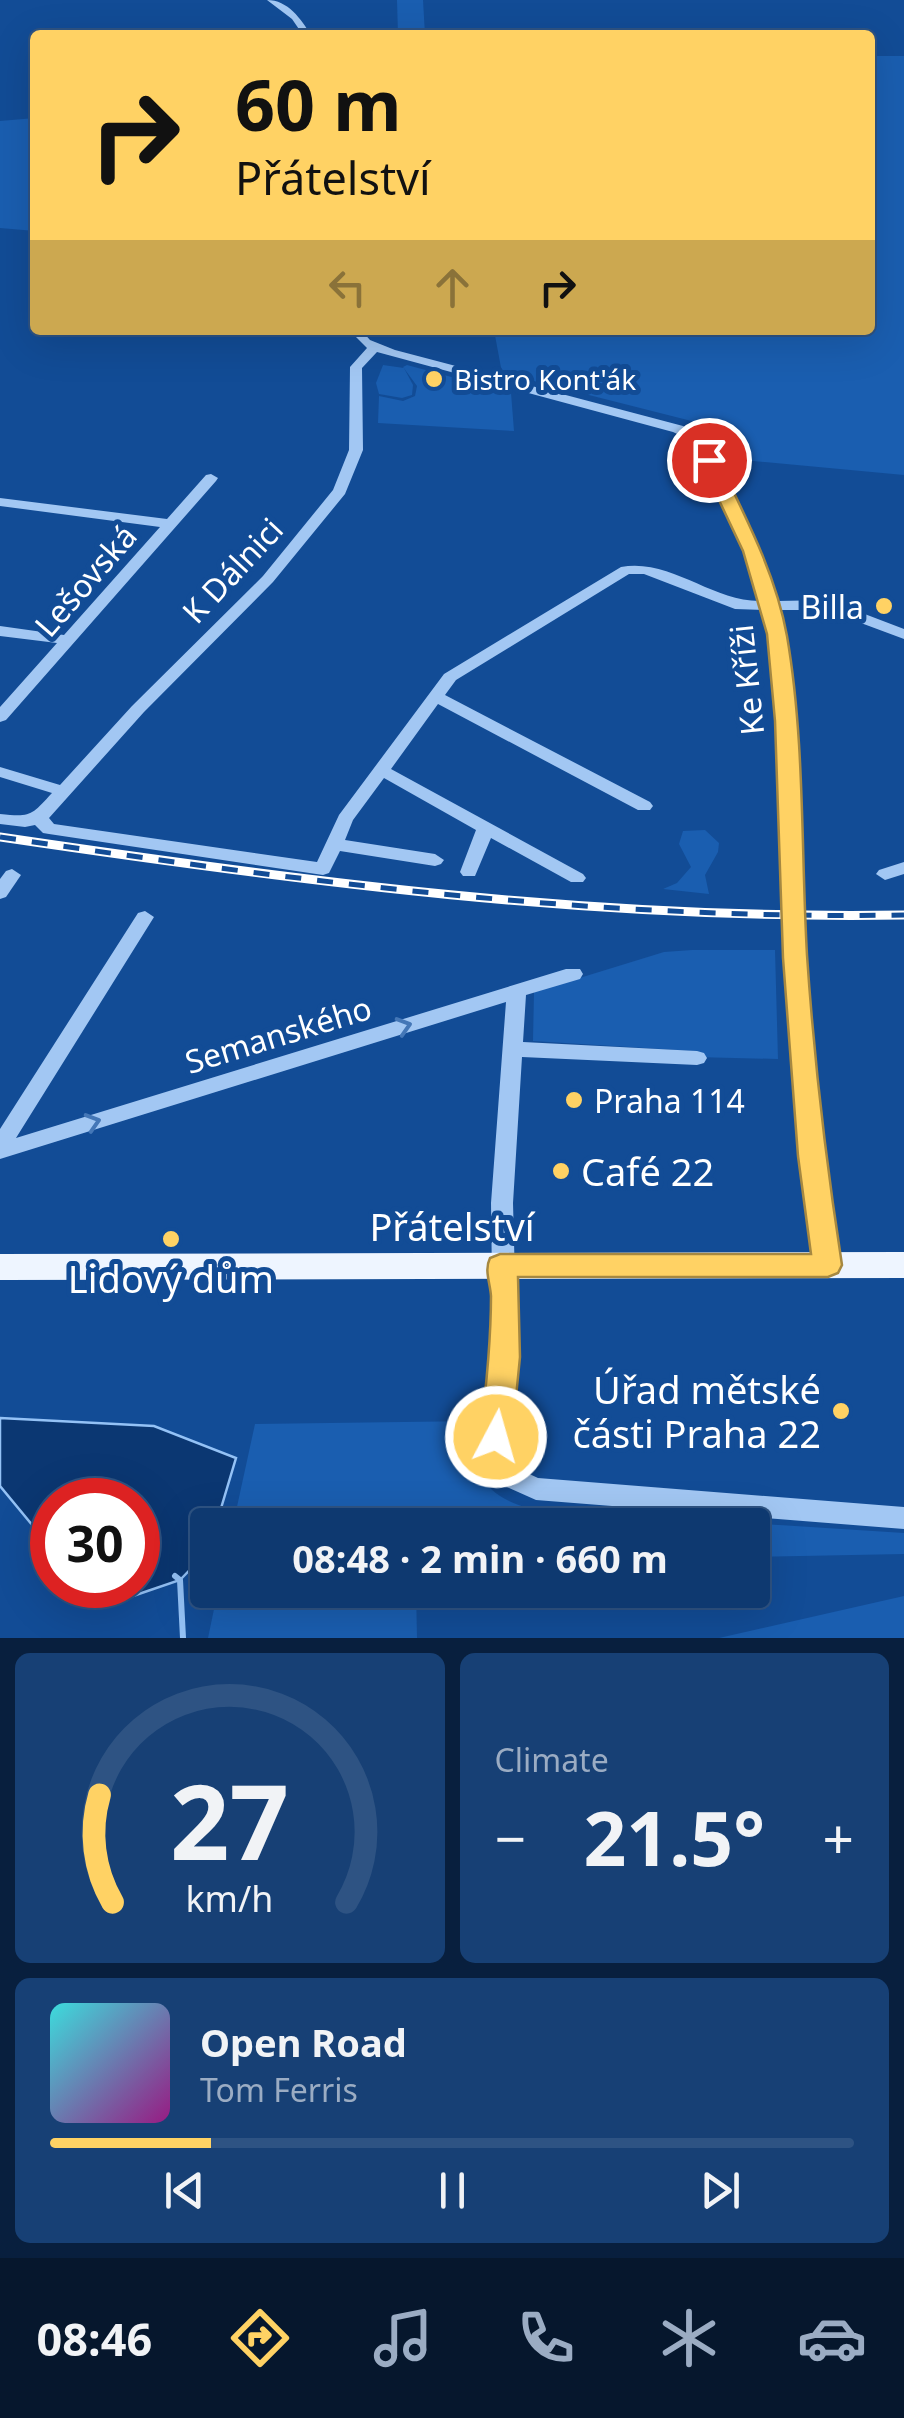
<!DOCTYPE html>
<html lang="en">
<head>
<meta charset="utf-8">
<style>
  :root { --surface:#0e3970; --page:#174075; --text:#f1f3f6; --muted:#9bacc3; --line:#2e5383; --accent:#ffd264 }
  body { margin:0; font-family:"Noto Sans",sans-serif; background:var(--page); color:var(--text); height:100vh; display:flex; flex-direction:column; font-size:38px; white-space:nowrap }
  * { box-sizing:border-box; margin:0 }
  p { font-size:32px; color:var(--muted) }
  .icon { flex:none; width:55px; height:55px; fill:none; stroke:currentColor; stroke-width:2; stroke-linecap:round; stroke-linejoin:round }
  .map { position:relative; height:1638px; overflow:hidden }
  .drawer { display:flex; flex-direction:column; gap:15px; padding:15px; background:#081f3e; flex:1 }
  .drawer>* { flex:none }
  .banner { position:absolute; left:30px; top:30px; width:845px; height:305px; border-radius:10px; box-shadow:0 10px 40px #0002,0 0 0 2px var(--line); background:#ffd264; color:#111; overflow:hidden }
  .speed { position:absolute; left:30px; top:1478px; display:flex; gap:20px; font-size:50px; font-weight:700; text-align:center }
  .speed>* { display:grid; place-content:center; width:130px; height:130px; border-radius:50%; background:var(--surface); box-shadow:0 10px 40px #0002,0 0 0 2px var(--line); line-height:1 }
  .speed .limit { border:15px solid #d22; background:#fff; color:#111 }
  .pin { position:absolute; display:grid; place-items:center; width:85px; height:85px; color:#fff; margin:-42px; border:5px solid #fff; border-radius:50%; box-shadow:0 2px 10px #0007 }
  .me { position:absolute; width:110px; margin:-55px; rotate:6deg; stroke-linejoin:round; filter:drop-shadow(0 0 8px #0008) }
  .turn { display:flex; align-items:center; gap:35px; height:210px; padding:0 40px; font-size:45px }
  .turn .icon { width:130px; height:130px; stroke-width:2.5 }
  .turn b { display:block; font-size:70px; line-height:85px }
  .lanes { display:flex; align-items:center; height:95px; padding:0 40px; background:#0003; justify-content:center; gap:50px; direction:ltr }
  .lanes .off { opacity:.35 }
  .big { font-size:75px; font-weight:700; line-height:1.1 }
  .drawer .tile { flex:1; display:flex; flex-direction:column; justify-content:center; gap:15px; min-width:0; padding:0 35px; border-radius:15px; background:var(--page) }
  .drawer .dial { align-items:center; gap:0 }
  .dial svg { height:260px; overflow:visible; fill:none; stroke:var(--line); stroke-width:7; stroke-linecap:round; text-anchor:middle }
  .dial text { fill:var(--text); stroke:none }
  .song { display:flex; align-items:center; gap:30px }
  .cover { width:120px; height:120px; border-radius:15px; background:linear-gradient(135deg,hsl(180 70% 55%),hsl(310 70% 35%)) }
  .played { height:10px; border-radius:5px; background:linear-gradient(90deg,var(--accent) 20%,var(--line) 20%) }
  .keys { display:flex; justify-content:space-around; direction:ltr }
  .heat { display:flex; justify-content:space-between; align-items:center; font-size:55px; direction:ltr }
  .drawer .tiles { flex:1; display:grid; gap:15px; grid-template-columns:1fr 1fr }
  .tile:last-child { grid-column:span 2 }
  .trip { position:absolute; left:190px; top:1508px; width:580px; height:100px; border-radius:10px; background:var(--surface); box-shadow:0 10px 40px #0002,0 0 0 2px var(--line); font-weight:700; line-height:100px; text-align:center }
  .tabs { display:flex; height:160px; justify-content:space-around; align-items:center; background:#06172d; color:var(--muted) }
  .tabs .icon { width:70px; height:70px }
  .tabs .selected { color:var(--accent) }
  .tabs b { font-size:45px; color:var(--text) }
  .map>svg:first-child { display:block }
</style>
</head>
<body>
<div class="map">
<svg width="904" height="1638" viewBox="0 0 904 1638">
  <rect width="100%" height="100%" fill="#124c96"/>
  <g fill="#1a5eb0">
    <path d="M397,0H423L425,35H398Z"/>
    <path d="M870,56H904V475L742,460L727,430L502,373L494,330H870Z"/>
    <path d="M35,118V231L0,228V121Z"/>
    <path d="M383,365L404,368L413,385L412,395L402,398L379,394L376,383Z"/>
    <path d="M407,365L511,393L514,431L378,423L379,396L403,401L415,396L417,386L403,367Z"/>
    <path d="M705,830L719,843L718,852L705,875L709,894L663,889L677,883L691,867L679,844L683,831Z"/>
    <path d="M692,950H775L778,1059L694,1057L693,1051L533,1041L534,992L664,952Z"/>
    <path d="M477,1421C476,1471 477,1493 530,1509L904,1533V1554L753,1557L752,1525H233L255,1424Z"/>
    <path d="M218,1590H416L417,1638H208Z"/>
    <path d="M904,1596V1638H719Z"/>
  </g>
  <path fill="#0b3772" stroke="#94c2f6" stroke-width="2.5" d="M0,1418L154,1426L236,1458L216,1525H208L207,1552L180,1580L127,1598L107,1585H138V1500H52V1549L0,1486Z"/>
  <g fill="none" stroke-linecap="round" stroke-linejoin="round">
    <path stroke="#94c2f6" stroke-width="6" d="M175,1576L180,1580L183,1638"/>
    <g fill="#a2c7f3" fill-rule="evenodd">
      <path d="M267,0C288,0 301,19 311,35H303L292,19Z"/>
      <path d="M349,330H361L370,340L395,350L683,426L702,435L713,453L754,539L777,601L828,600L904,629V639L826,610H779L788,653L794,702C805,891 805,1079 839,1265L836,1271L828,1274L820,1271L817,1265C793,1129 788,992 782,854C779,772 783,690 764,610L735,609L644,574H629L456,680L445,695L650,802L653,806L650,810H638L438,704L391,769L583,874L586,878L583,882H571L491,838L475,876H463L460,872L476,830L384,778L353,820L345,840L435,854L444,860L441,864L435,866L340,851L329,873L323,875L49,834L43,833L35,825L25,827L0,824V814C31,817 31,816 52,793L0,777V767L60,785L132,706L263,576L333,490L349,450L350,367L367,348ZM377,352L673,432L692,441L699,453L739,539L761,601C712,602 671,558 621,567L444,674L339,815L317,862L54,824L49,818L144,712L273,582L345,494L363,450L362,368Z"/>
      <path d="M211,474L218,478L216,481L6,720L0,722V707L57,643L0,636V626L64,635L160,527L0,506V498L167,519L206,475Z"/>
      <path d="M904,862V874L885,880L876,874L879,870Z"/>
      <path d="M12,869L21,875L6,897L0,899V879L6,871Z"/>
      <path d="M145,911L154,917L16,1138L566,969H580L583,974L580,979L526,995L523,1042L697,1051L704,1053L707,1058L704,1063L697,1065L522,1057L513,1203L517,1357L507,1427L510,1465L538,1478L904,1507V1529L536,1500L489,1479L486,1471L483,1427L493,1357L491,1203L506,1002L0,1159V1129L138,913Z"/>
    </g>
    <path fill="#eef5ff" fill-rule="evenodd" d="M904,1252V1278L0,1280V1254Z"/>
    <g stroke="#fff" stroke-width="9">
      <path id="rail" d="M0,837C304,882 596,920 904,915"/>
    </g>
    <use href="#rail" stroke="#124c96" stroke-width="5" stroke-dasharray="16" stroke-linecap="butt"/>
  </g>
  <defs><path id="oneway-chevron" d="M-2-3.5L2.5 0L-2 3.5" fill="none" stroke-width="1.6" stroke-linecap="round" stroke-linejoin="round" transform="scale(2.5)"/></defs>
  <g stroke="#4477b7">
    <use href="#oneway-chevron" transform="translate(404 1026) rotate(-17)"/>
    <use href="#oneway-chevron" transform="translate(93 1122) rotate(-17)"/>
  </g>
  <path fill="#ffd264" stroke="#a68841" stroke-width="2.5" d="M709,454L718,460C745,516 776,574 787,636C805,740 801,850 807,955C814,1059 826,1162 842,1265L838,1273L828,1277H518L520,1357L512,1437L507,1447L496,1451L485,1447L480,1437C486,1390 491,1343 491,1296C490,1282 484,1270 490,1258L500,1254H811L798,1156L783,958L775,721L767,634L743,551L700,460Z"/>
  <g fill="#ffd264" stroke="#124c96" stroke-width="4">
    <circle cx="434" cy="379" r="10"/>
    <circle cx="884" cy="606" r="10"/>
    <circle cx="574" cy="1100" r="10"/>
    <circle cx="561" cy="1171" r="10"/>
    <circle cx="171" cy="1239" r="10"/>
    <circle cx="841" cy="1411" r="10"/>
  </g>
  <g text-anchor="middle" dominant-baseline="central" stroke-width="10" stroke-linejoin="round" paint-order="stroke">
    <g font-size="28" fill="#fff" stroke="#124c96" text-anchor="start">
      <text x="454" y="379">Bistro Kont'ák</text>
    </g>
    <g font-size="32" fill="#fff" stroke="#124c96">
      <text transform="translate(232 570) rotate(-47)">K Dálnici</text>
      <text transform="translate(85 580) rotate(-49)">Lešovská</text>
      <text transform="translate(746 680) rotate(-96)">Ke Kříži</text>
      <text transform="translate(278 1034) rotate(-17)">Semanského</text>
    </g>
    <g font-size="32" fill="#fff" stroke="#124c96" text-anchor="end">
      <text x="864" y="606">Billa</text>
      <text x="594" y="1100" text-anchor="start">Praha 114</text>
    </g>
    <g font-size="38" fill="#fff" stroke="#124c96" text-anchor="start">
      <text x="581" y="1171">Café 22</text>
      <text x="171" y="1278" text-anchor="middle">Lidový dům</text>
      <text x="821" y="1389" text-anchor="end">Úřad mětské<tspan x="821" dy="44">části Praha 22</tspan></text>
    </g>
    <g font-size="38" fill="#fff" stroke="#124c96">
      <text x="452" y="1226">Přátelství</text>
    </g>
  </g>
</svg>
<div class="speed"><div class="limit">30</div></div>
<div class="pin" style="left:709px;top:460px;background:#d93025"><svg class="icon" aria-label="arrive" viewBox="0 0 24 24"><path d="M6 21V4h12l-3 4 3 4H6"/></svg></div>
<svg class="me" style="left:496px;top:1437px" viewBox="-20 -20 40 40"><circle r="17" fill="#ffd264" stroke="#fff" stroke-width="3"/><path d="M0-11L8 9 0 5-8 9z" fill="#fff"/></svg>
<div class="trip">08:48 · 2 min · 660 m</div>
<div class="banner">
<div class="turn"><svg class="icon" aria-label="right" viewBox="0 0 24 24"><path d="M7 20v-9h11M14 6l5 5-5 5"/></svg><div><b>60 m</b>Přátelství</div></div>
<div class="lanes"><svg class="icon off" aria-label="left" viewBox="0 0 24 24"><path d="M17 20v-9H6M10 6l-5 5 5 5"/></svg><svg class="icon off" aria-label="ahead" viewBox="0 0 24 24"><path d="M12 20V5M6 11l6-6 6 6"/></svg><svg class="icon" aria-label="right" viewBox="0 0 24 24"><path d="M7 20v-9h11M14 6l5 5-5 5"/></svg></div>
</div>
</div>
<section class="drawer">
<div class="tiles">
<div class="tile dial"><svg viewBox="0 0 100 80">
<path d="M14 69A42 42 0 1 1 86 69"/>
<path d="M14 69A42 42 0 0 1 10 36" stroke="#ffd264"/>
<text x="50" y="56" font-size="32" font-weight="700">27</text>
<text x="50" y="72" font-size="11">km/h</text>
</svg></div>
<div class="tile"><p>Climate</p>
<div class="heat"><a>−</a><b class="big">21.5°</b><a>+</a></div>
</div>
<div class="tile">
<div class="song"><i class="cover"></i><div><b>Open Road</b><p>Tom Ferris</p></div></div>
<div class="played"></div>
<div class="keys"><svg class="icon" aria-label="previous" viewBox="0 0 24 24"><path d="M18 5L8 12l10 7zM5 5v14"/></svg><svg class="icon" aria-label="pause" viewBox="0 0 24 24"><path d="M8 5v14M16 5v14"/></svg><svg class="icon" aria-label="next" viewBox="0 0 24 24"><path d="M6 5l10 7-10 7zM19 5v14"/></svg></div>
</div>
</div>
</section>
<nav class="tabs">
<b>08:46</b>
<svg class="icon selected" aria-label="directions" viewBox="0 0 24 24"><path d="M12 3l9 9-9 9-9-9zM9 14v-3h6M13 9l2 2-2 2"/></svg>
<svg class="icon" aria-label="music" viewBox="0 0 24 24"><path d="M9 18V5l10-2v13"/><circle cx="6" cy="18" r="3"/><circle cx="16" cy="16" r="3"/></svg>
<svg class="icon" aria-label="phone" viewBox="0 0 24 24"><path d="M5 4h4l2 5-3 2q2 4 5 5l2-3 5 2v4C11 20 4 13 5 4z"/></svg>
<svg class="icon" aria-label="climate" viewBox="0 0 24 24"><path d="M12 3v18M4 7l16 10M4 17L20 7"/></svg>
<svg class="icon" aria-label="car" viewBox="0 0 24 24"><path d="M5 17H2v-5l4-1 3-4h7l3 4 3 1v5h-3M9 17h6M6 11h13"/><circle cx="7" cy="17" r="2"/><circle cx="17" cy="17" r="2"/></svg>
</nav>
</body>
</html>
